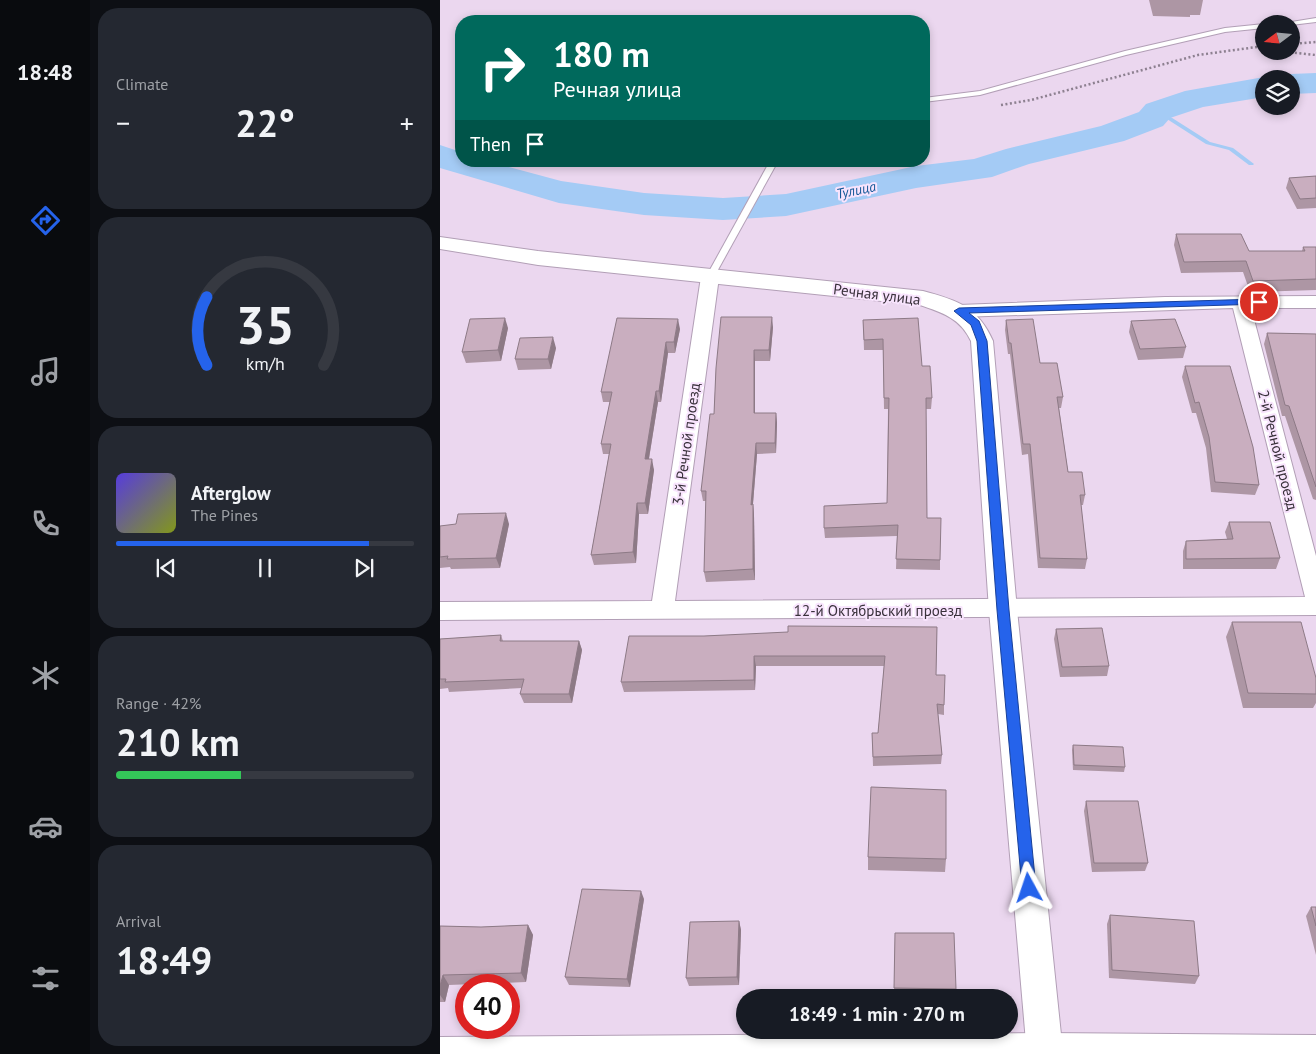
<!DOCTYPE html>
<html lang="en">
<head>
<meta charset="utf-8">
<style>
  :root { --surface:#171b24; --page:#242831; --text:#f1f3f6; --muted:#9ea1a6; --line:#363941; --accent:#2563eb }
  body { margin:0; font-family:"PT Sans",sans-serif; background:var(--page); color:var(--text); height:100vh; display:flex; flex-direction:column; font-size:19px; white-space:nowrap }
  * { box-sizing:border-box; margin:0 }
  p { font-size:16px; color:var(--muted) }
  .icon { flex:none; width:28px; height:28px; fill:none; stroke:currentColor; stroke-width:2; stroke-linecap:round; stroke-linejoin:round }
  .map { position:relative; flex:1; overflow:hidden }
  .details { display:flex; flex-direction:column; gap:8px; padding:8px; background:#0d0f14; width:350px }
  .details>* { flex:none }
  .banner { position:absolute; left:15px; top:15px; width:475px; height:152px; border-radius:20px; box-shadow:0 2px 8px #0003; background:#00695c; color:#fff; overflow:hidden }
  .needle { width:32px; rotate:254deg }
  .fabs { position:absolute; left:815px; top:15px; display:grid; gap:10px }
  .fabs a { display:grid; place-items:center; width:45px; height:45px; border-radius:50%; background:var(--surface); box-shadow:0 2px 8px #0003; font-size:25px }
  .speed { position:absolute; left:15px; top:974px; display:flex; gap:10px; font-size:25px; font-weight:700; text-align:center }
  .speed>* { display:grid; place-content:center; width:65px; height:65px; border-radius:50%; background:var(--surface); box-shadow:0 2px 8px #0003; line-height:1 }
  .speed .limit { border:8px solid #d22; background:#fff; color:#111 }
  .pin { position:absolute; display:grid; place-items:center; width:42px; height:42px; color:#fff; margin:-21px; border:2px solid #fff; border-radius:50%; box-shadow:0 1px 5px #0007 }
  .me { position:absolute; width:55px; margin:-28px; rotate:355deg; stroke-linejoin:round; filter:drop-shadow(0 0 4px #0008) }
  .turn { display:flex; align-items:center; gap:18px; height:105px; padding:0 15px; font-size:22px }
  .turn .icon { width:65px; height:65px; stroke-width:2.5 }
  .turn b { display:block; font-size:35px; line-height:42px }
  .then { display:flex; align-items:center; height:48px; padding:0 15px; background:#0003; gap:10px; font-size:19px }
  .big { font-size:38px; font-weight:700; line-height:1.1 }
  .details .card { flex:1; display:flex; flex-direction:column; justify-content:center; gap:8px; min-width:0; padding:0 18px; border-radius:20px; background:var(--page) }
  .details .dial { align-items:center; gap:0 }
  .dial svg { height:130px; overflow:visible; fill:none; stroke:var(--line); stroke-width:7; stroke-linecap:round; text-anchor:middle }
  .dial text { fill:var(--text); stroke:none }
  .song { display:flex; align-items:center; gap:15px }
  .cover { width:60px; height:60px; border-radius:8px; background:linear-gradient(135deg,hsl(250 70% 55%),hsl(70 70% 35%)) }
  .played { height:5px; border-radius:2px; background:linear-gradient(90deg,var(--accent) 85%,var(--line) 85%) }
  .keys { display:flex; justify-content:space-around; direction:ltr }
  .heat { display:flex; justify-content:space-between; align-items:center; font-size:28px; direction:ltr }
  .charge { height:8px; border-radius:4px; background:linear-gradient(90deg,#34c759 42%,var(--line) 0) }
  .trip { position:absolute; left:296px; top:989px; width:282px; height:50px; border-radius:25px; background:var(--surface); box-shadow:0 2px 8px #0003; font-weight:700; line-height:50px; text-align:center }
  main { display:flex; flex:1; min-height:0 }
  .dock { display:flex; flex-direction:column; width:90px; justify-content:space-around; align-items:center; background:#090b0e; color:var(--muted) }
  .dock .icon { width:35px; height:35px }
  .dock .selected { color:var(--accent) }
  .dock b { font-size:22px; color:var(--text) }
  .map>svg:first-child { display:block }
</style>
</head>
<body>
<main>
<nav class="dock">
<b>18:48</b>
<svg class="icon selected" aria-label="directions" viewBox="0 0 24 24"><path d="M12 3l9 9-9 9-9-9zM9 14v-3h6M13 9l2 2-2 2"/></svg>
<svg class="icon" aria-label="music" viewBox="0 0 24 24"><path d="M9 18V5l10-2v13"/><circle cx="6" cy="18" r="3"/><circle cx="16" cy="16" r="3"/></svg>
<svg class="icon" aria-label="phone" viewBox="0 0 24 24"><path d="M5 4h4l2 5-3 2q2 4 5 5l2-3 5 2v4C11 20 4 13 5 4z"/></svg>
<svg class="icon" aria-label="climate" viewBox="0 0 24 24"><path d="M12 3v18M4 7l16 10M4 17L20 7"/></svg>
<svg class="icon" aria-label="car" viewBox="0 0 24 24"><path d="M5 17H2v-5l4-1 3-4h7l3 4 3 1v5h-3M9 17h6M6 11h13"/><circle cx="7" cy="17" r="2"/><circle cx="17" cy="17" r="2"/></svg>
<svg class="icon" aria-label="filters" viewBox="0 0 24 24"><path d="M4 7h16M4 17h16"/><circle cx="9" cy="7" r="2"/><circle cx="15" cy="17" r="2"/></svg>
</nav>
<section class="details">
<div class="card"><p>Climate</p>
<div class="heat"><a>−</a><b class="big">22°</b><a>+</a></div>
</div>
<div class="card dial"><svg viewBox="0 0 100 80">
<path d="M14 69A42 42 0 1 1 86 69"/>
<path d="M14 69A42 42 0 0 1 14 27" stroke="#2563eb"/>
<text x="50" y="56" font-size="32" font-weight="700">35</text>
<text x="50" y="72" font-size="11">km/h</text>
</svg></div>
<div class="card">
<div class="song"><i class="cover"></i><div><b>Afterglow</b><p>The Pines</p></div></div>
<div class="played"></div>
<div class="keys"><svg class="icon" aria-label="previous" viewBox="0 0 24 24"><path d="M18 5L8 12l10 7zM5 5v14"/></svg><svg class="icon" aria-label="pause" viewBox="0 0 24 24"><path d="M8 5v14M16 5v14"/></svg><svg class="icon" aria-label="next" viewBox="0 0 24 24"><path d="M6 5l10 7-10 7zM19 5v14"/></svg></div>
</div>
<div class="card"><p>Range · 42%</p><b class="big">210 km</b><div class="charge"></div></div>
<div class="card"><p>Arrival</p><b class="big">18:49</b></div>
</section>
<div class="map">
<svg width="876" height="1054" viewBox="0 0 876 1054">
  <rect width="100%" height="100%" fill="#ebd7ef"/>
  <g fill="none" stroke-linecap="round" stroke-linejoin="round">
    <path fill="#a4cbf5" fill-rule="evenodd" d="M718,109L770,142L793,148L814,164L813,165H809L789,150L766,144L716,112L715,111Z"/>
    <g fill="#a4cbf5" fill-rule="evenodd">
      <path d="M876,73V93L851,94V79H838L851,74Z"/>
      <path d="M824,77L831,79H824V97L763,107L730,118L723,126L684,141L589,164L552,177L476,188L346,216L283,220L204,215L119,203L0,168V145L21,152V161H47L121,181L204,193L283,198L346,194L476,166L534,159L566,149L661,126L699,112L706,104L745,91Z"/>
    </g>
    <g stroke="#b29fb6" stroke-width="2">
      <g id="service">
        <path d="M876,18V22L851,25L839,24Z"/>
        <path d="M824,24V28L785,32L686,55L540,95L484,102V98L540,91L685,51L785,28Z"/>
        <path d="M330,161H338L274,277L270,280L267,279L266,277Z"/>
      </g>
    </g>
    <g stroke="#b29fb6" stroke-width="2">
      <g id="minor">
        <path d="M270,272L276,273L279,277L235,601L865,597L793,308L519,317L513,315L510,311L513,307L519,305L725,297L876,296V308H811L876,556V615L0,620V602L212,601L261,277L264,273Z"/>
        <path d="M604,1033L876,1035V1054H0V1037Z"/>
      </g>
    </g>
    <g stroke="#b29fb6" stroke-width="2">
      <path id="tertiary" d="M0,237L98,251L483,291C517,300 538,307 553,341L577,610L623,1054H587L549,610L531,341C520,318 503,313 480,305L98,265L0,249Z"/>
    </g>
    <g stroke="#8d8090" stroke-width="2.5" stroke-dasharray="2 2.5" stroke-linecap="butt">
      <path d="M851,44L876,42"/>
      <path d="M837,51L876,55"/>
      <path d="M561,105L591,100L758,55L824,46"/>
    </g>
    <use href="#service" fill="#fff" fill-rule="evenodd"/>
    <use href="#minor" fill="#fff" fill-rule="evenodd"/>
    <use href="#tertiary" fill="#fff" fill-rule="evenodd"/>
  </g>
  <g fill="#ad96a4">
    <path d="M709,0H763L760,15H750V17L713,16Z"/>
    <path d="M876,176V208L857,209L846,188L849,178Z"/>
    <path d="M736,234L809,251H862L863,247H876V290L810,292L803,272L741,273L734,245Z"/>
    <path d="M423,320L482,366L492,398L491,409H486L487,518L500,560V570L456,569L457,536L385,538L384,528L447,503L448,409H444L443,350H424Z"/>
    <path d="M566,320L600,363L623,397L621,408H619L628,472L645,495L643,505H641L647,559L645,569L598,568L588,454L582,455L570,354H568L565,330Z"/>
    <path d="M691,321L746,347L743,358L698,360L689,332Z"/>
    <path d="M333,327L330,361H315V413H336L337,423L336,453L317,454L313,504L314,515L315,580L266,582L264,572L266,501H263L261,491L274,414L276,368Z"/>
    <path d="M68,328L61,361L26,363L22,352Z"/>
    <path d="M240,329L235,353H228L221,402H218L209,459L214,470L208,514H199L196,563L154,565L151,555L169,454H163L161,444L170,402H163L161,392Z"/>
    <path d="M827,333L876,334V500L873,499L845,416H842L824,344Z"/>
    <path d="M116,348L111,369L78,370L75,359Z"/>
    <path d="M745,366L819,485L815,495L771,492L766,448L756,413H752L742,377Z"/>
    <path d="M789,522L840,558L836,569H743V551L746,541L787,539L785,532Z"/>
    <path d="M69,524L60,568L11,569L10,567L0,568V526Z"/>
    <path d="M792,622L876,678V703L873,708H803L786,637Z"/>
    <path d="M497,627L496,675L504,705V715L498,714L502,755L501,764L433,766L432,733H438L444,666H316L315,690L184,692L181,682L264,636Z"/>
    <path d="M616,629L669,666L667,676L620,677L614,639Z"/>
    <path d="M61,635L63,641H139L142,650L132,703H84L80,694L82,688L9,692L8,688L0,689V639Z"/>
    <path d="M633,745L685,767L684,772L633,770L632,750Z"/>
    <path d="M646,801L708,863L705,871L652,872L644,811Z"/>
    <path d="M428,857L506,859L505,872L428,870Z"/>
    <path d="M204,899L190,987L129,985L125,977Z"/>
    <path d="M871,907H876V955L866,916Z"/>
    <path d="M670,915L759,976L755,984L669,978L667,924Z"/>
    <path d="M299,921L301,930L299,985L249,986L246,978Z"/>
    <path d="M88,925L93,935L86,982L9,985L5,1002H0V926L41,927Z"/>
    <path d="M455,933L516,989L515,997L454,996Z"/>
  </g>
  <g fill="#8d7a86">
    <path d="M332,317L333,327L330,361L329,350Z"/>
    <path d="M65,318L68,328L61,361L58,350Z"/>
    <path d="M238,319L240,329L235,353L234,342Z"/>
    <path d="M113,337L116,348L111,369L108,359Z"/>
    <path d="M226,342L228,353L221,402L219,391Z"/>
    <path d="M314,350L315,361V424L314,413Z"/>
    <path d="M216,391L218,402L207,470L205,459Z"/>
    <path d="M336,413L337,423L336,453L335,443Z"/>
    <path d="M316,443L317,454L312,515L311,505Z"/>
    <path d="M212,459L214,470L208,514L205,503Z"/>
    <path d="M197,503L199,514L196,563L193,552Z"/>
    <path d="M313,504L314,515L315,580L313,569Z"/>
    <path d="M66,513L69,524L60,568L56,558Z"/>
    <path d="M139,641L142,650L132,703L129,694Z"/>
    <path d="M314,656L316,666L315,690L314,680Z"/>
    <path d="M201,891L204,899L190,987L187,979Z"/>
    <path d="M299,921L301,930L299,985L297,977Z"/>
    <path d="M88,925L93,935L86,982L81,973Z"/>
    <path d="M3,975L9,985L5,1002L0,995V986Z"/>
  </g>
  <g fill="#c9aebf" stroke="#8d7a86">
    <path d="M876,176V198L860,199L849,178Z"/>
    <path d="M736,234H801L809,251H865L863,247H876V279L813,281L806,261L744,262Z"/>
    <path d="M281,317H332L329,350H314V413H336L335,443H316L311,505L313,504V569L264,572L266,491H261L270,414H274L276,368Z"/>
    <path d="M65,318L58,350L22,352L30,319Z"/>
    <path d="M177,318L238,319L234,342H226L219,391H216L205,459H212L205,503H197L193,552L151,555L171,444H161L172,392H161Z"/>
    <path d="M478,318L482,366H490L492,398H486L487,518H501L500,560L456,559L458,525L384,528V506L447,503L449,398H444L443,339L424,340L423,320Z"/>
    <path d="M593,319L600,363H617L623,397H617L628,472H642L645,495H640L647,559L600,558L590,444H583L571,343H569L566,320Z"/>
    <path d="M735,319L746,347L700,349L691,321Z"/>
    <path d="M827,333L876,334V487L849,406L845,405Z"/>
    <path d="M113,337L108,359H75L80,338Z"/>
    <path d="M745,366H790L813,447L819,485L775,482L769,437L759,402L755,403Z"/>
    <path d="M66,513L56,558L7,559L8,556L0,557V526L16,524L18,514Z"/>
    <path d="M789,522H830L840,558L746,559V541L793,539Z"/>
    <path d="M792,622H861L876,678V694L808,693Z"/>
    <path d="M348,626L497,627L496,675H505L504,705L497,704L502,755L433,757L432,733H438L445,656H314V680L181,682L189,636H264L348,632Z"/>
    <path d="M662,628L669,666L622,667L616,629Z"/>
    <path d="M61,635L60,641H139L129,694H80L84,679L5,682L6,679H0V639Z"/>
    <path d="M633,745L683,747L685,767L634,765Z"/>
    <path d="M431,787L506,790V859L428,857Z"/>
    <path d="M646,801H698L708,863H654Z"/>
    <path d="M142,889L201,891L187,979L125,977Z"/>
    <path d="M871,907H876V926Z"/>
    <path d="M670,915L754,921L759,976L672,970Z"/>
    <path d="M299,921L297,977L246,978L250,922Z"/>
    <path d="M88,925L81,973L3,975L0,986V926L41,927Z"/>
    <path d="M455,933H514L516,989L454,988Z"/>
  </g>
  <path fill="#2563eb" stroke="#184099" d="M819,299L822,300V304L529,313L539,321L547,341L569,610L596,888L594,893L589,895L584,893L582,888L557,610L537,341L531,325L514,311L519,308Z"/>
  <g text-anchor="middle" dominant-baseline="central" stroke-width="4" stroke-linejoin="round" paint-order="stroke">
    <g font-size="14" font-style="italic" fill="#155998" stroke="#f8e4fd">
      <text transform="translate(416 190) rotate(-12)">Тулица</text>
    </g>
    <g font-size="15" fill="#39313b" stroke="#f8e4fd">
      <text transform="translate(437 294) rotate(7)">Речная улица</text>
      <text transform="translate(246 444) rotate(-82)">3-й Речной проезд</text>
      <text transform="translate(838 450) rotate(76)">2-й Речной проезд</text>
      <text x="438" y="610">12-й Октябрьский проезд</text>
    </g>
  </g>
</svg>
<div class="fabs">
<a><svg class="needle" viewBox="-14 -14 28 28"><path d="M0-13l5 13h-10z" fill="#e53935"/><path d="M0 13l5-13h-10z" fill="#9ea1a6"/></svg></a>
<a><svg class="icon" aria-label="layers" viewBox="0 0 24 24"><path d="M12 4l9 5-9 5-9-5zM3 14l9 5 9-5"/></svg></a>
</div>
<div class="speed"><div class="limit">40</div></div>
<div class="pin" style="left:819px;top:302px;background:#d93025"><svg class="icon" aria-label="arrive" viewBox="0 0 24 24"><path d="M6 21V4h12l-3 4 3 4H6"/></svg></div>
<svg class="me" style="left:589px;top:888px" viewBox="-20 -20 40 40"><path d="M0-17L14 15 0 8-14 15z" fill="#2563eb" stroke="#fff" stroke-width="4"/></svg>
<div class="trip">18:49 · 1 min · 270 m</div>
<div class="banner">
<div class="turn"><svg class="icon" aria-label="right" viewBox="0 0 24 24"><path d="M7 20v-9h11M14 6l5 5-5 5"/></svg><div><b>180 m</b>Речная улица</div></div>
<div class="then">Then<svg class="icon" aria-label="arrive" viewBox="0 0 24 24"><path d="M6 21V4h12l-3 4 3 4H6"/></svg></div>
</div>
</div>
</main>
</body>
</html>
